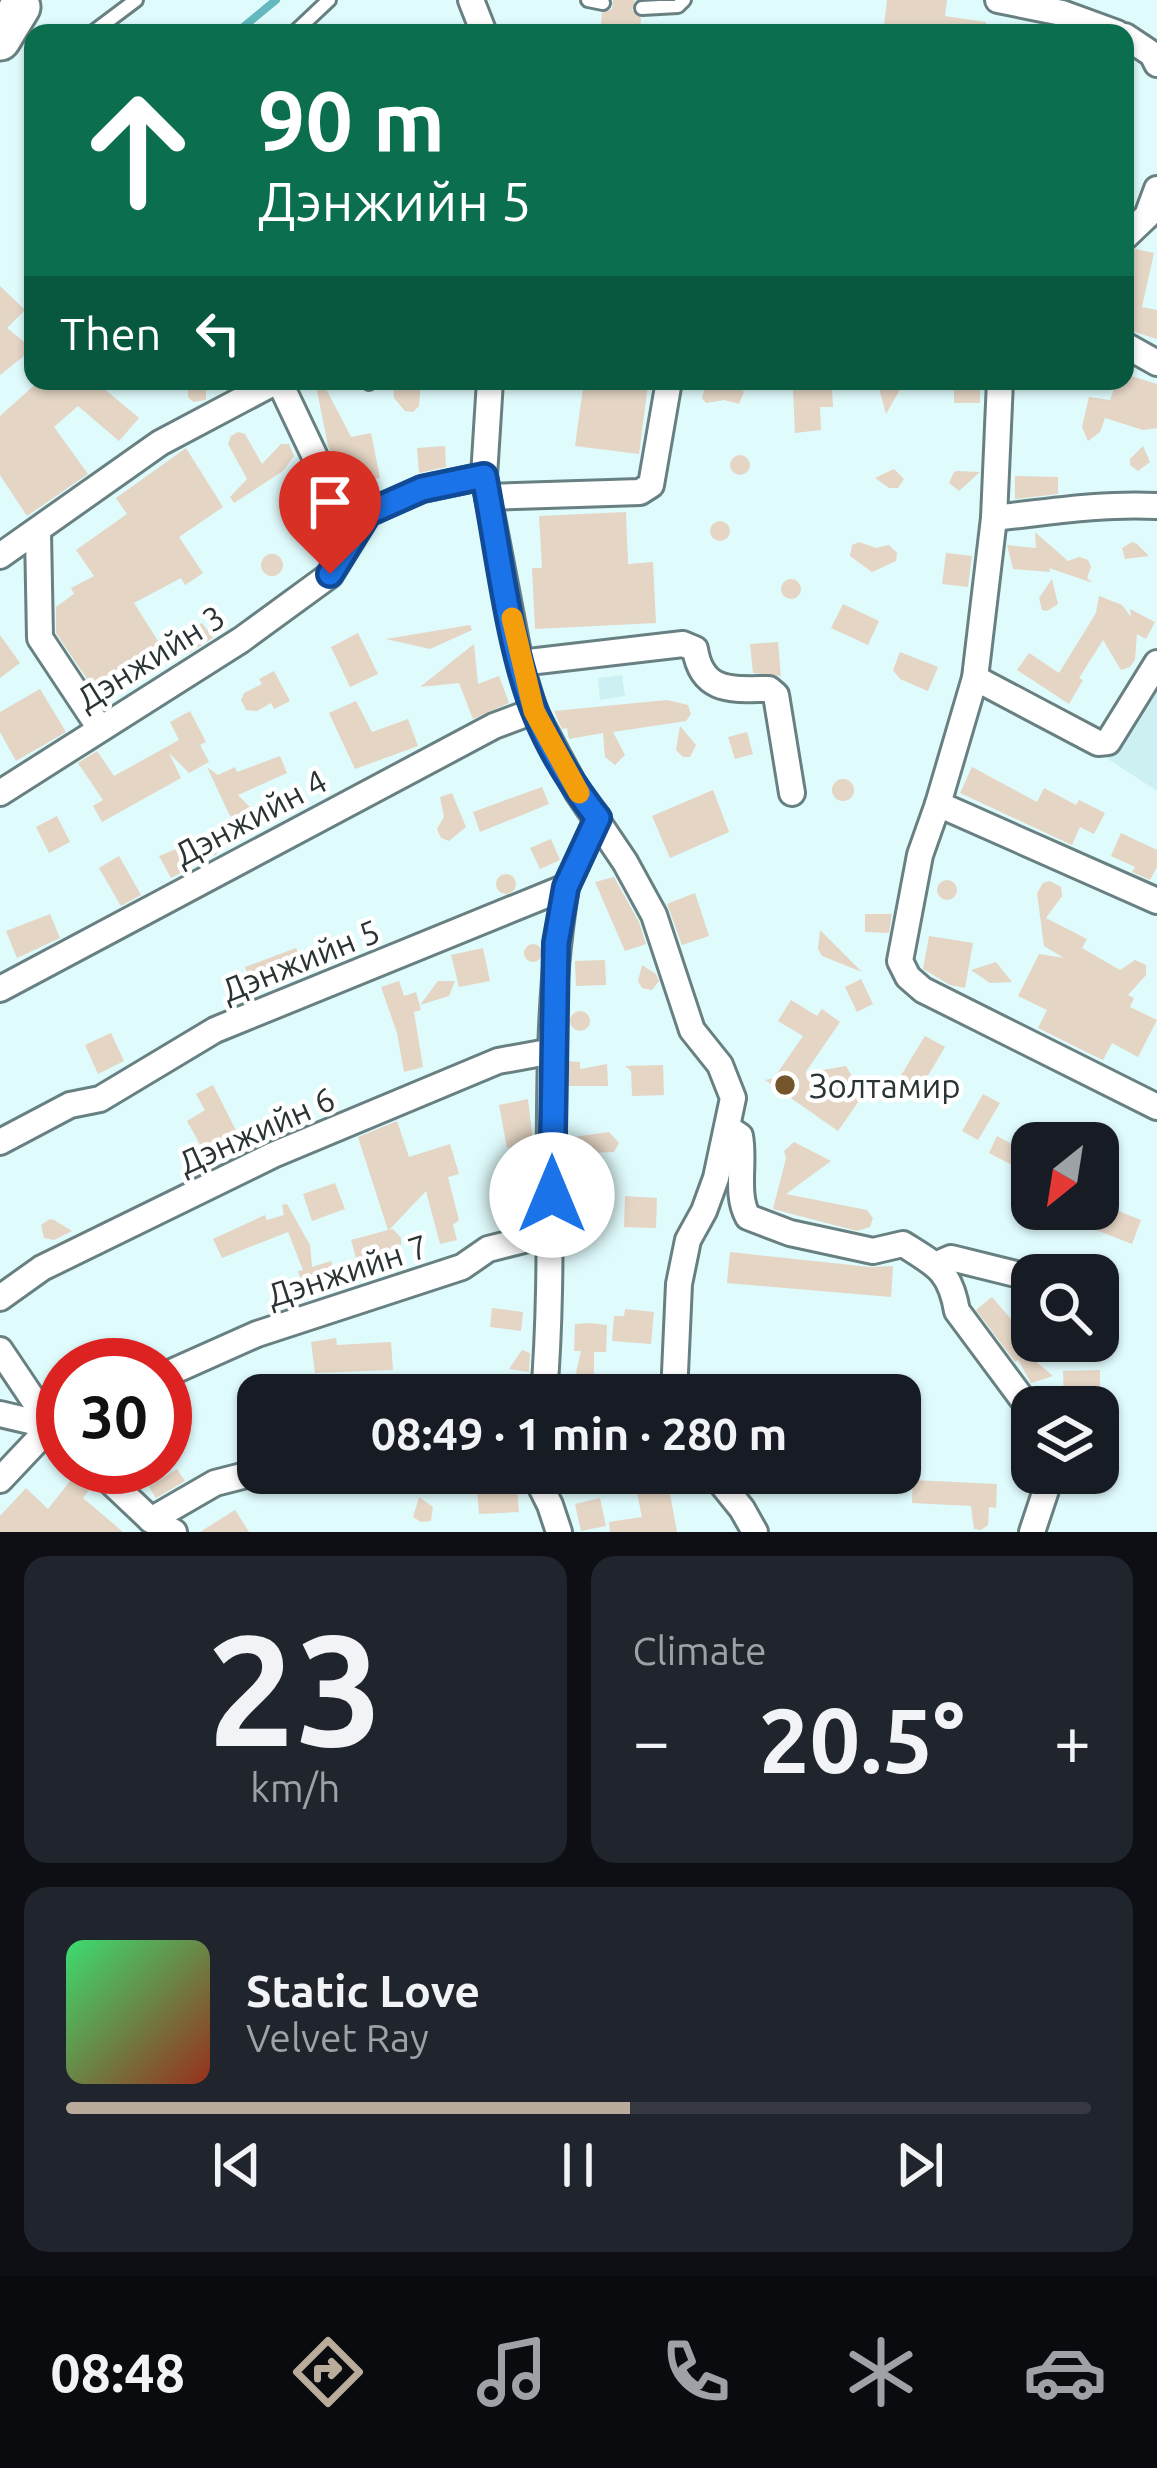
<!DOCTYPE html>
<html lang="en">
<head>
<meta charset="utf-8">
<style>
  :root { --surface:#171b24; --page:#20242c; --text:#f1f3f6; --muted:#9ea1a6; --line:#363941; --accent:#b9ac9b }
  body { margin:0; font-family:Ubuntu,sans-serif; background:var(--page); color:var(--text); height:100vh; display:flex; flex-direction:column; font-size:45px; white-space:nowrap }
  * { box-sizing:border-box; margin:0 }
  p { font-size:39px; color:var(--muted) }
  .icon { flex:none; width:66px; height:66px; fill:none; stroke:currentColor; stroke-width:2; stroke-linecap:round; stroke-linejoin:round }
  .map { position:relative; height:1532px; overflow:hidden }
  .sheet { display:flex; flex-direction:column; gap:24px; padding:24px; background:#0d0f14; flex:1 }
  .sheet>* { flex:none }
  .banner { position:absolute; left:24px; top:24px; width:1110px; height:366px; border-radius:24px; box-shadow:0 3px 9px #0004; background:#0b6e4f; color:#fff; overflow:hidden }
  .needle { width:78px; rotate:210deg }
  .controls { position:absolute; left:1011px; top:1122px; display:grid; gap:24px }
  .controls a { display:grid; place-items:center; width:108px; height:108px; border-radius:24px; background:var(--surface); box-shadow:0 3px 9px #0004; font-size:60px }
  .speed { position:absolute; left:36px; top:1338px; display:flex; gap:24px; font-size:60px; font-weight:700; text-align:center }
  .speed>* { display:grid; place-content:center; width:156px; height:156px; border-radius:50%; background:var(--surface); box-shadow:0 3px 9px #0004; line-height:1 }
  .speed .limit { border:18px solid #d22; background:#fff; color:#111 }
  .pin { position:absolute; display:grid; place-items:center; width:102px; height:102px; color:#fff; margin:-123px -51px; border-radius:50% 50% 50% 0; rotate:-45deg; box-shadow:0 0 12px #0007 }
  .pin .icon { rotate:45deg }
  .me { position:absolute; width:132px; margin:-66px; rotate:0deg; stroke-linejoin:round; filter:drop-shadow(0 0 9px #0008) }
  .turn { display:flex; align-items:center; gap:42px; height:252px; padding:0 36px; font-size:54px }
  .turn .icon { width:156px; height:156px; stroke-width:2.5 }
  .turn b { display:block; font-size:84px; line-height:102px }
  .then { display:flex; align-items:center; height:114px; padding:0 36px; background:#0003; gap:24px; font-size:45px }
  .big { font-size:90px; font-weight:600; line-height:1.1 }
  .sheet .tile { flex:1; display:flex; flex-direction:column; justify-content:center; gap:18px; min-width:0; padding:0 42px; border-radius:24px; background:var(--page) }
  .sheet .dial { align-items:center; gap:0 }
  .dial b { font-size:156px; line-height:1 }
  .song { display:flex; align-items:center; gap:36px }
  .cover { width:144px; height:144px; border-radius:18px; background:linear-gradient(135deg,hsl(140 70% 55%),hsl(10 70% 35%)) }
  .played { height:12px; border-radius:6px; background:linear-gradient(90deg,var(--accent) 55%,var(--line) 55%) }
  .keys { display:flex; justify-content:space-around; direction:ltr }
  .heat { display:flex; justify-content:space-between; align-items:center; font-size:66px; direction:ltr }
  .sheet .tiles { flex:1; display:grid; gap:24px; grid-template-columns:1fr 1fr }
  .tile:last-child { grid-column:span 2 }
  .trip { position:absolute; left:237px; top:1374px; width:684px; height:120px; border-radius:24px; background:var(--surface); box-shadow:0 3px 9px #0004; font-weight:600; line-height:120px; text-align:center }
  .tab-bar { display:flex; height:192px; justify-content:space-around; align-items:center; background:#090b0e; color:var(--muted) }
  .tab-bar .icon { width:84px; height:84px }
  .tab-bar .active { color:var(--accent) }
  .tab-bar b { font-size:54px; color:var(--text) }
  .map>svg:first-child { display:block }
</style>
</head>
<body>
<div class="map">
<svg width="1157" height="1532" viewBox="0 0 1157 1532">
  <rect width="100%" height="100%" fill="#e0fbfc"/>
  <g fill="#cdf1f3">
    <path d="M622,675L625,696L600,700L598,678Z"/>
    <path d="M1157,676V791L1108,759Z"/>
  </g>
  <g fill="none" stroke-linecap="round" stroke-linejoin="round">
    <path stroke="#63b9be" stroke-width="8" d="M236,33L276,0"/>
  </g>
  <g fill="#e4d5c5">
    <path d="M613,0H635L632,10L641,18L640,33H600L602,13L612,9Z"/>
    <path d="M887,0H947L945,16L986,22V33H883Z"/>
    <path d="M1136,249L1154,253L1142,307L1157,310V339L1125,329V253Z"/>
    <path d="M0,286L25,310L7,328L33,349L0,375Z"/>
    <path d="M1125,374L1157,384V428L1143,430L1105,418L1100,432L1088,441L1082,427L1089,397L1110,400L1117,381H1125Z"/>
    <path d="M39,381H95L139,418L119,441L78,406L54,427L88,474L27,516L0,475V416Z"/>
    <path d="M188,381H197L206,389V400L193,402L188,397Z"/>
    <path d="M315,381H322L351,437L371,433L380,478L347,485L328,446Z"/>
    <path d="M393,381H421L419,406L413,412L405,411L394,398Z"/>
    <path d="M584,381L648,385L639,454L575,446Z"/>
    <path d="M877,381H905L886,414Z"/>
    <rect x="954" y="382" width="26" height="21"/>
    <path d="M735,384L744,392L739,404L724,400L706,403L702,398L706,385L722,390Z"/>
    <path d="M832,387L833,407H820L821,430L795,433L793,389Z"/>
    <path d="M238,432L245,434L262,464L281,444H289L294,456L283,471L234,503L230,497L247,479L228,444L231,436Z"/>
    <path d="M445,446L446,467L419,473L417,448Z"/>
    <path d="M1143,446L1150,462L1138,471L1130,465V459Z"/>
    <path d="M186,448L223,507L179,537L203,573L185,585L181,578L134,603L165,652L93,688L56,633V607L74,594L71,588L94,576L76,550L127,514L116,498Z"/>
    <circle cx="740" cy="465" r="10"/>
    <path d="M894,469L904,479L898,488H889L875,478Z"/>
    <path d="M954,472L957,471L980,472L959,491L949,483Z"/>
    <path d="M1015,476L1058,477V494L1015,499Z"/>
    <path d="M626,512L628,564L653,562L656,623L535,629L532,568H542L539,516Z"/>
    <circle cx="720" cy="531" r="10"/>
    <path d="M1035,532L1068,561L1079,557L1088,560L1091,567L1087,578L1093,583L1049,568L1050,572L1013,569L1007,545L1036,548Z"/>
    <path d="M859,542L876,548L889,545L897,553L896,561L872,572L850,556L852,545Z"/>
    <path d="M1132,542L1137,544L1149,556L1125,559L1122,548Z"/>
    <path d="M946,553L972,556L968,587L942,584Z"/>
    <circle cx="272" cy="565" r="11"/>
    <circle cx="791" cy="589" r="10"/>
    <path d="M1052,579L1058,604L1047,611L1042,610L1039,598Z"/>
    <path d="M1099,596L1122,605L1131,617L1130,609L1155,622L1146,639L1137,634L1135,660L1130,667L1121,670L1103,640L1079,678L1083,680L1069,704L1017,670L1029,653L1059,673L1096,613Z"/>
    <path d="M843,604L879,621L868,645L831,628Z"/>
    <path d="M202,623L213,638L186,655L176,642Z"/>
    <path d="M470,625L472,630L430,649L386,639Z"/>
    <path d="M358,633L378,674L350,687L331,647Z"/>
    <path d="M0,635L20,663L0,678Z"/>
    <path d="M778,642L781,676L753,673L750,644Z"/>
    <path d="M474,644L478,684L499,676L509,703L473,719L459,683L420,687Z"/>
    <path d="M900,652L938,667L928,691L900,679L893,670Z"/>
    <path d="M274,671L290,701L274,709L271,703L257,711L246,710L241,700L244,693L262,684L259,679Z"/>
    <path d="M40,689L66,732L16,761L0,732V712Z"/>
    <path d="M667,700L688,705L691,714L686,721L613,732L625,755L615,765L605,757L603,733L569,739L567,728L562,729L554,711Z"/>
    <path d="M356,701L372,732L408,719L418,746L355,769L329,713Z"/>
    <path d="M190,711L206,742L200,745L209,762L189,773L169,753L181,778L102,822L93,806L103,800L78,763L97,751L114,776L179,740L170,722Z"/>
    <path d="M680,726L696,745L690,757H683L676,750Z"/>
    <path d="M747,732L753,754L735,759L728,737Z"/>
    <path d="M280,756L287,773L238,795L253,810L252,818L247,824H238L229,814L207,767L218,775L235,767L237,772Z"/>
    <path d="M972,767L1037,802L1044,788L1076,805L1079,800L1105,813L1094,834L1080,827L1072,845L960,793Z"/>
    <circle cx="843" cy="790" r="11"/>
    <path d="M542,787L549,804L480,832L473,812Z"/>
    <path d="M713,790L729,832L670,858L652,816Z"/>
    <path d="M452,793L466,827L449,841L441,838L437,829L444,817L440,797Z"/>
    <path d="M57,816L70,842L49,853L36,827Z"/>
    <path d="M1121,833L1157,850V867L1150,880L1132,872L1135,867L1111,856Z"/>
    <path d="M209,836L217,854L171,878L159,856Z"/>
    <path d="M551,839L560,860L540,869L530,848Z"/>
    <path d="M119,856L141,895L121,906L99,868Z"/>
    <circle cx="506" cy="884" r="10"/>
    <path d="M614,877L639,922L646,944L625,951L595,882Z"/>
    <circle cx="947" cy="890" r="10"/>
    <path d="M1050,881L1061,887L1062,896L1046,918L1087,939L1082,948L1120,970L1135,960L1146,965V975L1128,995L1134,998L1130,1007L1157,1020L1138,1057L1112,1043L1103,1060L1084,1051L1038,1028L1047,1010L1018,996L1039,954L1064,958L1044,946L1037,893L1043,883Z"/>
    <path d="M695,893L709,936L682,945L667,904Z"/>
    <path d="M50,914L60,938L17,958L6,931Z"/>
    <path d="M865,914H892L889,933L865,932Z"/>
    <path d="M820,930L862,972L822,956L818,949Z"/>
    <path d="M929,936L973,943L965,988L950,985L923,969Z"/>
    <circle cx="533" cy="953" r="9"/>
    <path d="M296,948L305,972L255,992L245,967Z"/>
    <path d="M483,948L490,981L459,987L451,955Z"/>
    <path d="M605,960L606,985L576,986L575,961Z"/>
    <path d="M996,962L1012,982L990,983L971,970Z"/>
    <path d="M642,965L656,974L659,981L652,990L642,988L638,981Z"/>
    <path d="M861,979L873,1004L857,1012L845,987Z"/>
    <path d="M399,981L404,996L416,992L421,1010L414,1012L423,1067L404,1072L397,1033L381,987Z"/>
    <path d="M438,981H455L449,996L420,1005Z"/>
    <path d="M791,1000L817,1016L822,1009L840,1022L805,1073L846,1066L853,1078L873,1085L872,1094L861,1098L838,1131L765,1080L774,1078L803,1036L778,1021Z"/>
    <circle cx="580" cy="1021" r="10"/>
    <path d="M111,1033L124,1061L98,1074L85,1045Z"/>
    <path d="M925,1036L945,1047L920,1089L900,1077Z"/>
    <path d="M567,1061L580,1062V1069L607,1064L608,1086H567Z"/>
    <path d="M663,1065L664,1095L632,1096L631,1071L625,1066Z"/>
    <path d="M213,1085L246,1150L191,1173L184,1157L202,1148L187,1121L205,1110L196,1094Z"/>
    <path d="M983,1094L1000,1103L978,1140L962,1131Z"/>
    <path d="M528,1099L533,1143L507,1148L499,1105Z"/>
    <path d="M264,1118L276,1122V1134L267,1138L249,1135Z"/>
    <path d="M397,1121L409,1157L450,1144L459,1174L448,1177L459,1220L453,1225L457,1240L440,1244L426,1191L389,1230L393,1229L401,1238V1248L377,1256L379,1264L359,1269L351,1240L388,1230L358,1137Z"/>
    <path d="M609,1132L619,1143L614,1152L589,1153V1161L566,1162V1138Z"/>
    <path d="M997,1136L1025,1151L1016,1167L989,1153Z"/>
    <path d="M794,1142L831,1161L786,1194L867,1210L873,1218L870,1227L857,1231L773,1209L786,1158L784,1151Z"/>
    <path d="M335,1183L345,1209L312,1221L303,1194Z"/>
    <path d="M625,1196L657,1198L656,1228L624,1227Z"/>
    <path d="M287,1204L310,1245L312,1267L331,1261L338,1283L305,1293L298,1271L303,1270L288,1232L222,1258L213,1239L265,1215L267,1220L284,1215L282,1205Z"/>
    <path d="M1101,1204L1141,1220L1132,1244L1091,1228Z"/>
    <path d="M50,1219L54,1220L72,1231L54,1240L44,1238L41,1225Z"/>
    <path d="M730,1252L870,1267L893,1266L891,1297L727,1283Z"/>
    <path d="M992,1297L1034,1346L1026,1353L1053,1376L1031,1383L1018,1360L1015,1362L976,1310Z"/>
    <path d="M492,1308L523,1312L521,1331L490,1327Z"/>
    <path d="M625,1309L654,1312L651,1344L612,1341L614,1316H624Z"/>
    <path d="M590,1323L607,1325L606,1352H594V1374L585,1380L576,1373L581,1351H574L575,1324Z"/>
    <path d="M336,1338L337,1345L391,1342L393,1370L315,1373L311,1342Z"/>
    <path d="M522,1350L530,1353L529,1372L509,1369Z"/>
    <path d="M63,1368V1404H59L44,1386L47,1377Z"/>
    <path d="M1100,1370V1396L1064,1397L1063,1371Z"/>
    <path d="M177,1469L185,1481L156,1498L149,1487Z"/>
    <path d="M74,1476L90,1489L83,1498L123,1532H0V1516L26,1488L48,1509Z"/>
    <path d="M913,1480L997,1484L996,1508L989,1507L988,1525L981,1530L974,1529L971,1506L912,1503Z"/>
    <path d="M668,1483L677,1532H610L609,1522L642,1517L636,1488Z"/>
    <path d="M517,1486L519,1512L479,1514L477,1489Z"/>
    <path d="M419,1497L433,1507L431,1521L421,1522L413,1517Z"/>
    <path d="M600,1498L606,1526L581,1531L575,1504Z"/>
    <path d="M235,1510L249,1532H200Z"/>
  </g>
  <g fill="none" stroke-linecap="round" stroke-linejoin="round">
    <g stroke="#688082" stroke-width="18">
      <g id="lane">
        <path d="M588,0L603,3"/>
        <path d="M642,8L678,6L684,0"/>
        <path d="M92,33L136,0"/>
        <path d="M294,33L329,0"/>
        <path d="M369,383L370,381"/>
      </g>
    </g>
    <g stroke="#688082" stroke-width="30">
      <g id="street">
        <path d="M471,0L484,33"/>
        <path d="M998,0L1062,13L1117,33"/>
        <path d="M1125,36L1152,54L1157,64"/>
        <path d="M1125,237L1147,216L1157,189"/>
        <path d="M1125,345L1157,363"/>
        <path d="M279,381L353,537"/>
        <path d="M1000,381L994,518L975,678L938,804L1157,901"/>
        <path d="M484,476L520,663L534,711L577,791L625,862L654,915L692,1030L720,1065L733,1098L716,1178L704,1211L688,1240L679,1284L674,1395"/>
        <path d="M488,497L640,492L651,485L669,381"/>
        <path d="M994,518C1048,512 1103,503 1157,506"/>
        <path d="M38,533L40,638L99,727"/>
        <path d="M0,556L160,443L277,381"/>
        <path d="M520,663L683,644L695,649C702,694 733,689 769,689L776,695L792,793"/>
        <path d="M975,678L1098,743L1108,742L1157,663"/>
        <path d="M0,793L241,640L330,575L368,513L422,489L484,476L490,381"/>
        <path d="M938,804L920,855L900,961L908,977L923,990L1157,1107"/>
        <path d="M0,989L494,726L534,711"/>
        <path d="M728,1128L740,1136C745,1162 735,1194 748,1217L790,1233L873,1251L903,1244C936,1265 950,1270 957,1311L1032,1412"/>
        <path d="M0,1142L70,1105L100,1099L215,1030L566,887L598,818"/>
        <path d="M935,1265L951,1258L1032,1278"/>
        <path d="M1098,1296L1103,1297"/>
        <path d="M0,1298L42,1268L273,1155L498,1061L553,1051"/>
        <path d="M0,1350L51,1426L63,1437"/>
        <path d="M165,1375L257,1334L462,1267L488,1249L552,1233"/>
        <path d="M544,1395C558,1226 538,1054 566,887"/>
        <path d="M0,1414L51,1426"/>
        <path d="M95,1467L151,1520L174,1532"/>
        <path d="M534,1473L550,1505L559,1532"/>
        <path d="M713,1473L742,1509L755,1532"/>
        <path d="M0,1480L51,1426L63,1420"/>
        <path d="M151,1520L215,1483L258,1472"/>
        <path d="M1032,1532L1047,1487L1045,1473"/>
      </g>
    </g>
    <g stroke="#688082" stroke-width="45">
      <path id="primary" d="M0,40L20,7"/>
    </g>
    <use href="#lane" stroke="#fff" stroke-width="12"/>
    <use href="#street" stroke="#fff" stroke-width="24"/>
    <use href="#primary" stroke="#fff" stroke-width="39"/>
  </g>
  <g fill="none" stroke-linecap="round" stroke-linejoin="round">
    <g stroke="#114b97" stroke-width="30">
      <path id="route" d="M330,574L368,513L422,489L484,476C498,547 509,649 536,714C551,751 573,786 598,818L566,887L556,943L552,1195"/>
    </g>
    <use href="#route" stroke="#1a73e8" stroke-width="21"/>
    <path stroke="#f59e0b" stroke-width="21" d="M512,618L534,711L579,793"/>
  </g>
  <circle fill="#75552b" stroke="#fff" stroke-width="4.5" cx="785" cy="1085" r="12"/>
  <g text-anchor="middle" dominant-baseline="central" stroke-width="9" stroke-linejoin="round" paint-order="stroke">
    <g font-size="33" fill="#2a3434" stroke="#fff">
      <text transform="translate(150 657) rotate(-32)">Дэнжийн 3</text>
      <text transform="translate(250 817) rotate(-28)">Дэнжийн 4</text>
      <text transform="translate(300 960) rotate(-22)">Дэнжийн 5</text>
      <text transform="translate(256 1130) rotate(-24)">Дэнжийн 6</text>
      <text transform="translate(347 1270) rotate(-18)">Дэнжийн 7</text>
    </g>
    <g font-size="33" fill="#2a3434" stroke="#fff" text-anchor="start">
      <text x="809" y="1085">Золтамир</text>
    </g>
  </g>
</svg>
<div class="controls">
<a><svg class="needle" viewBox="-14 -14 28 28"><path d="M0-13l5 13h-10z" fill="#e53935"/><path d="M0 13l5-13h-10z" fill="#9ea1a6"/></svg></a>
<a><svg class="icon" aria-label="search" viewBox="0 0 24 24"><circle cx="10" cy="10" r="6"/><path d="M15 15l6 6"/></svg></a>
<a><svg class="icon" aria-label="layers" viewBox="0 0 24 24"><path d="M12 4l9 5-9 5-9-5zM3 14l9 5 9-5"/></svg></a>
</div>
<div class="speed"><div class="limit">30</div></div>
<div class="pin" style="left:330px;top:574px;background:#d93025"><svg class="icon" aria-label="arrive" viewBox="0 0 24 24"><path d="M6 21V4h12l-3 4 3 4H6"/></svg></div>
<svg class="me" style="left:552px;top:1195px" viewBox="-20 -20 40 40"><circle r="19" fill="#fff"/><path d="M0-13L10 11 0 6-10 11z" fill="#1a73e8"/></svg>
<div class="trip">08:49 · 1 min · 280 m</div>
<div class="banner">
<div class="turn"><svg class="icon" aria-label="ahead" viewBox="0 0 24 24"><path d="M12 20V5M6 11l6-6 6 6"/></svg><div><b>90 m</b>Дэнжийн 5</div></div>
<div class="then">Then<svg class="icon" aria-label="left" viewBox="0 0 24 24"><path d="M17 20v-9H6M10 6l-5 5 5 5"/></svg></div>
</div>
</div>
<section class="sheet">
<div class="tiles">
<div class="tile dial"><b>23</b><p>km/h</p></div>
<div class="tile"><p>Climate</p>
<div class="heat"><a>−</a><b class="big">20.5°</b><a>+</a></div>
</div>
<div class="tile">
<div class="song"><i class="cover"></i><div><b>Static Love</b><p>Velvet Ray</p></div></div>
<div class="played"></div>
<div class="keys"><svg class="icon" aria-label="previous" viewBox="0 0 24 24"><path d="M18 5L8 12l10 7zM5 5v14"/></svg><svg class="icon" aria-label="pause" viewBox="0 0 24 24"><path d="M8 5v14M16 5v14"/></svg><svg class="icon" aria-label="next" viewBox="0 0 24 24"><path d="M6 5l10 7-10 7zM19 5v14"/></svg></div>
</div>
</div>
</section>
<nav class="tab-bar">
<b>08:48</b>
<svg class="icon active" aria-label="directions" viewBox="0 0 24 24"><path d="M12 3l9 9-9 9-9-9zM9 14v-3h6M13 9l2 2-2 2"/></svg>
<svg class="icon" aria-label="music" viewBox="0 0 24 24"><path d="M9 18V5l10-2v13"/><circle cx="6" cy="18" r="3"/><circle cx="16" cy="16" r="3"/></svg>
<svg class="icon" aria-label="phone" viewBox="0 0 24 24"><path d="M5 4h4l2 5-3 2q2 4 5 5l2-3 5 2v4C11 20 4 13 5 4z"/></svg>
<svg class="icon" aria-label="climate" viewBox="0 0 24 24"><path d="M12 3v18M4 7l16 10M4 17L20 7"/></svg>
<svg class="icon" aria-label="car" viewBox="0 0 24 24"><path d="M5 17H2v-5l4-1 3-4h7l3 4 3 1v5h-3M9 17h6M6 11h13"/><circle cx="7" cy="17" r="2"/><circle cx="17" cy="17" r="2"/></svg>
</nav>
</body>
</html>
